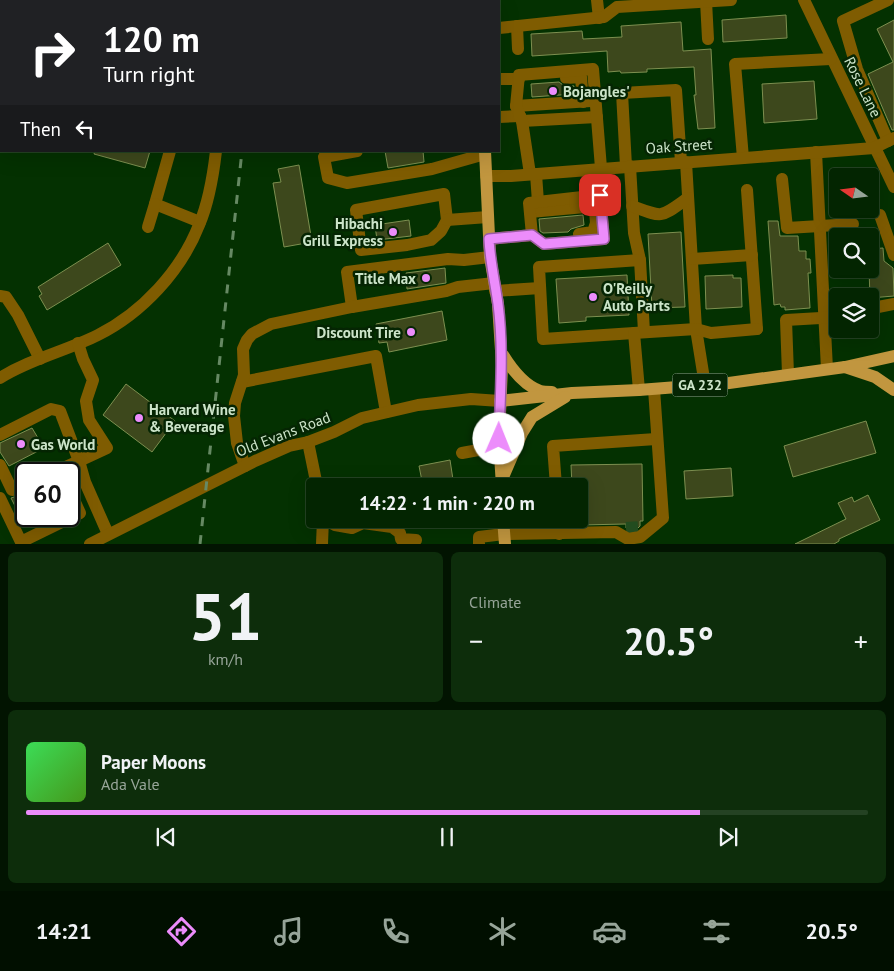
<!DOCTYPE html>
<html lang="en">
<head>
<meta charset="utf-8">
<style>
  :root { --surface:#032501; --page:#0d2d0b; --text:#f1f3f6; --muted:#97a599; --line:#244223; --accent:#ec8cfb }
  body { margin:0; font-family:"PT Sans",sans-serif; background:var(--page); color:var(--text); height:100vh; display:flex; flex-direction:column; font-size:19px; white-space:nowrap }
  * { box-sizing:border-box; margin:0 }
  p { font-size:16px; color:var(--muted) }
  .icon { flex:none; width:28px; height:28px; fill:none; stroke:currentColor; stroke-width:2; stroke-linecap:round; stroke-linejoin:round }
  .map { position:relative; height:544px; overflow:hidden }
  .side { display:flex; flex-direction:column; gap:8px; padding:8px; background:#021401; flex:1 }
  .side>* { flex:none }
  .hud { position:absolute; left:0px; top:0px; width:500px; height:152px; box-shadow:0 5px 20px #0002,0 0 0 1px var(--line); background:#202124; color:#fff; overflow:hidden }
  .needle { width:32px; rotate:284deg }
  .controls { position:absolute; left:829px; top:168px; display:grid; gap:10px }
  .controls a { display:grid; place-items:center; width:50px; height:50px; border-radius:5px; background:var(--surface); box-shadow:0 5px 20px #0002,0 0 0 1px var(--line); font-size:25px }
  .speed { position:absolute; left:15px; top:462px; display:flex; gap:10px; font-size:25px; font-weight:700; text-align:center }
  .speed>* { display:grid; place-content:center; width:65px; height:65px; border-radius:50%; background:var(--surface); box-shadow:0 5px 20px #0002,0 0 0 1px var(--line); line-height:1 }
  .speed .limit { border:2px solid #111; border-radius:8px; background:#fff; color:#111 }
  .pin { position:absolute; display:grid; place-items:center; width:42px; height:42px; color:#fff; margin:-21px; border-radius:10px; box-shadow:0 2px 8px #0006 }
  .me { position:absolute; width:55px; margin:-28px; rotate:1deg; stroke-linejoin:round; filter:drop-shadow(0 0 4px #0008) }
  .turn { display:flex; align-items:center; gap:18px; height:105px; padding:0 20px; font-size:22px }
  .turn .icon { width:65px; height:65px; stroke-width:2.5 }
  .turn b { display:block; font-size:35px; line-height:42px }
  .then { display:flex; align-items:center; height:48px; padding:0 20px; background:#0003; gap:10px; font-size:19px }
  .big { font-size:38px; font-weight:700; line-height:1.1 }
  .side .widget { flex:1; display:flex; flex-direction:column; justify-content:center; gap:8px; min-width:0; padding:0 18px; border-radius:8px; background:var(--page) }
  .side .dial { align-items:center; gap:0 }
  .dial b { font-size:65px; line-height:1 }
  .song { display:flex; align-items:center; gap:15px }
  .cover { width:60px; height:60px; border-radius:8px; background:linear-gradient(135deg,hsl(130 70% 55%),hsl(100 70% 35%)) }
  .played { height:5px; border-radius:2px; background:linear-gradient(90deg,var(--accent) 80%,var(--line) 80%) }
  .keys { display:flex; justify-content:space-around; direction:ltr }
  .heat { display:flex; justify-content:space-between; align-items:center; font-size:28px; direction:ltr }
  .side .tiles { flex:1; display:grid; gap:8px; grid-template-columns:1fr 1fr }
  .widget:last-child { grid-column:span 2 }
  .trip { position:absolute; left:306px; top:478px; width:282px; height:50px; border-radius:5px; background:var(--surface); box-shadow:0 5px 20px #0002,0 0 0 1px var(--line); font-weight:700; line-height:50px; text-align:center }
  .tabs { display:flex; height:80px; justify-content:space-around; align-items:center; background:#010f00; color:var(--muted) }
  .tabs .icon { width:35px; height:35px }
  .tabs .current { color:var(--accent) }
  .tabs b { font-size:22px; color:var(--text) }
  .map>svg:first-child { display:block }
</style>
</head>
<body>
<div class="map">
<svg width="894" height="544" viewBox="0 0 894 544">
  <rect width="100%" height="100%" fill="#043101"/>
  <g fill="#3d481c" stroke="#7d8f50">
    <path d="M786,15L787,38L723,42L722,20Z"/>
    <path d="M894,20V130H892L868,74L893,62L877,29Z"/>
    <path d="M681,22L683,51L711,49L715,128L698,129L694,95H696L694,67L647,69V72L621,73L620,71L608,72L607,51L532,56L531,34L582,31L583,39L622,37L621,26Z"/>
    <path d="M814,81L817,119L764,123L762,84Z"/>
    <path d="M559,82L563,85L574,86V94L532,97L531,84Z"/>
    <path d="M95,151H150L145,168L94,154Z"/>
    <path d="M385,151H423L424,162L388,168Z"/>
    <path d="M299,165L312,242L284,247L273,183L281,182L278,169Z"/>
    <path d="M583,215L584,225L571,229L568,232L543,233L540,231L539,219Z"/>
    <path d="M409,220L411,236L377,240L375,225Z"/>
    <path d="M768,221H778L780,236H798L799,251H806V259H810L811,273H808L810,308L785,310V307H781L780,304L774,305Z"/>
    <path d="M681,232L685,307L652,308L648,234Z"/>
    <path d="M108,243L121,265L47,310L39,296L42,294L38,287Z"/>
    <path d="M883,248L884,261L893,268L894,296L870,298L869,269H870V249Z"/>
    <path d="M445,268L446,283L407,289L406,273Z"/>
    <path d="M627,275L629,315L586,317V321L559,323L556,279Z"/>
    <path d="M733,275V278H741L742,307L706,309L705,276Z"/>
    <path d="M442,311L447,340L389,352L387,342L379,343L376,324Z"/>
    <path d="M126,384L175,421L152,452L103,415Z"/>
    <path d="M866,421L876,453L793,477L784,446Z"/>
    <path d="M32,428L44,448L9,466L0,452V443Z"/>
    <path d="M450,460L454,486H423L419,466Z"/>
    <path d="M642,464L643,521H640V526L637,529L630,530L626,528V524L580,525V486H572L571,465Z"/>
    <path d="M731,468L733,496L686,499L684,471Z"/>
    <path d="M26,493V528L11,498Z"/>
    <path d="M868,495L880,520L839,539V541L834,544H795L846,519L838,503L852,497L854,502Z"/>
  </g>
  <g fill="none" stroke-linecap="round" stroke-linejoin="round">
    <path stroke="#224c1f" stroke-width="12" stroke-dasharray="12 6" stroke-linecap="butt" d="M626,528L641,527"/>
    <g stroke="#7f5c01" stroke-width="12">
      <path d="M597,0L599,18"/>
      <path d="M804,0L894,187"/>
      <path d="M888,0L843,21L857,69L888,141"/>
      <path d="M232,1V0"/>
      <path d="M706,1L708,39"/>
      <path d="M517,26L518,49"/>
      <path d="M499,28L604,17L617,7L731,0"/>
      <path d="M0,49H1"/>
      <path d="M566,78L581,77L583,102"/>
      <path d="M499,79H519"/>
      <path d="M0,86V91"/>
      <path d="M516,106L591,101"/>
      <path d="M499,117L520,116"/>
      <path d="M522,121L597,117"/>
      <path d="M170,151L155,204L200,222"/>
      <path d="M357,151L324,157L328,178L347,183L432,169L485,154"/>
      <path d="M816,152L827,369"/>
      <path d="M743,158L735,64L831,59"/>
      <path d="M686,162L696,329L705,385"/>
      <path d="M626,166L622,93L676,90L681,162"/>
      <path d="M630,166L634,233L640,260"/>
      <path d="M530,174L522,121L516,106L519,75L593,69L601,168"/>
      <path d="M536,174L538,202"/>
      <path d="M486,176H511L874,148L894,138"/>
      <path d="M782,179L787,228L853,224"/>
      <path d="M747,190L757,329"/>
      <path d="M444,194L447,220L441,231L431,240L407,245L361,250L356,210Z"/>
      <path d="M632,206C664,218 660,218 688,198"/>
      <path d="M530,212L585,207L595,211L596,223L593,232L579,234"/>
      <path d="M880,215L894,255"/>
      <path d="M447,220L488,217"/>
      <path d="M148,227L155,204"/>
      <path d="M489,239L532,235L544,244L604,239L600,195L529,203L532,235"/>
      <path d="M692,259L752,255"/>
      <path d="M495,291L540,288"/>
      <path d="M0,296L6,297L18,315L40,359"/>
      <path d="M352,307L347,272L448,259L464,260L490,257"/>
      <path d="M878,307L894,304"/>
      <path d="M644,332L640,260L539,267L543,339L634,333L696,329L711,333L757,329"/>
      <path d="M634,333L639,390"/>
      <path d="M788,374L786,320L838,317"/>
      <path d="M0,378C30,359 66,351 98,335C142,313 181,271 199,225C209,202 213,177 216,151"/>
      <path d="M242,382L376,356L386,412"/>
      <path d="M0,435L51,409L60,411L79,461L107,448L89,420L86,401L93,380L83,359L78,343"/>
      <path d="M308,442L317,486"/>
      <path d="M462,453L500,446"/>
      <path d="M0,465L12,490L26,484"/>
      <path d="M245,466L237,443L234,416L235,403L244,375L243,349L247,340L252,334L271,324L352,307L446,291L458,287L494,283"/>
      <path d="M50,474L79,461L85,482L108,534"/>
      <path d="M556,486L553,446L656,439"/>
      <path d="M0,498L21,542L80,513L69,489"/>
      <path d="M324,519L335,525L352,528L363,523L392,527L400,533L401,539L416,540"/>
      <path d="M558,519L559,534"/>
      <path d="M90,544L255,461L289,446L308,442L334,432L362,418L418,405L471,399L500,401"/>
      <path d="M322,544L323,519"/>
      <path d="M479,544V537L504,534L616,532L628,539L640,537L663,518L654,389"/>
    </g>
    <g stroke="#c1963f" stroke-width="12">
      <path d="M477,0V1"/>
      <path d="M485,151L490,257L498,304L502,366L499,439L502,486"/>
      <path d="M503,355C511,368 523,385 540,391C543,392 548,392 552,392"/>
      <path d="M845,367L875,377L894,390"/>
      <path d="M500,401L572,393L639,390L729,383L845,367L894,356"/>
      <path d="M503,477L522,433L532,417L565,397"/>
      <path d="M503,519L505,544"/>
    </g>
    <g stroke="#668963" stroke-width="3" stroke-dasharray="9 9" stroke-linecap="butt">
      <path d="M258,1V0"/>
      <path d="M200,544L242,151"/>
    </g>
  </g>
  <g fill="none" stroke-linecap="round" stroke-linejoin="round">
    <g stroke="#995ba3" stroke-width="12">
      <path id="route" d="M499,439C500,394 504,349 498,304C495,282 490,261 489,239L532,235L544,244L604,239L600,195"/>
    </g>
    <use href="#route" stroke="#ec8cfb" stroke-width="9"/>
  </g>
  <g fill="#ec8cfb" stroke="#052503" stroke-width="2">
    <circle cx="553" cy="91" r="5"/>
    <circle cx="393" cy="232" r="5"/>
    <circle cx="426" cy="278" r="5"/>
    <circle cx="593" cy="297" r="5"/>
    <circle cx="411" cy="332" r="5"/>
    <circle cx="139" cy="418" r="5"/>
    <circle cx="21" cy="444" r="5"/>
  </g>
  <g text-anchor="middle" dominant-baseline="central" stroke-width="5" stroke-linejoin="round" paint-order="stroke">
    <rect fill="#052503" stroke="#90ab8e" stroke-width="1" x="672.5" y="373.5" width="55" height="23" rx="4"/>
    <g font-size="14" font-weight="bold" fill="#cce4c9">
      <text x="700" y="385">GA 232</text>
    </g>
    <g font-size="15" fill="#cce4c9" stroke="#052503">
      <text transform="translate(863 87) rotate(64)">Rose Lane</text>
      <text transform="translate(679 146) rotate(-4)">Oak Street</text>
      <text transform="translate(283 434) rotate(-21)">Old Evans Road</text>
    </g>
    <g font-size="15" font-weight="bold" fill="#cce4c9" stroke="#052503" text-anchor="start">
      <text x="563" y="91">Bojangles'</text>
      <text x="383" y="223" text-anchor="end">Hibachi<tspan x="383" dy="17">Grill Express</tspan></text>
      <text x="416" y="278" text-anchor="end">Title Max</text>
      <text x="603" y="288">O'Reilly<tspan x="603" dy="17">Auto Parts</tspan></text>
      <text x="401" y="332" text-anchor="end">Discount Tire</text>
      <text x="149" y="409">Harvard Wine<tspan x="149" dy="17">&amp; Beverage</tspan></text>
      <text x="31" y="444">Gas World</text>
    </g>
  </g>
</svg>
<div class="controls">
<a><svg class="needle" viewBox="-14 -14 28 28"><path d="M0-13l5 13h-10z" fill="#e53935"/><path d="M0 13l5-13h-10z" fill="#97a599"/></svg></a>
<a><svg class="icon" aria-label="search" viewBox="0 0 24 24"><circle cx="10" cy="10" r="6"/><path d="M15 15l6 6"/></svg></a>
<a><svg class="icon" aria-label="layers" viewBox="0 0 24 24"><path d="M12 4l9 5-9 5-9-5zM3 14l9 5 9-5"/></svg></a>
</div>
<div class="speed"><div class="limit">60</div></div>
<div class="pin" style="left:600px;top:195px;background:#d93025"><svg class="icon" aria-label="arrive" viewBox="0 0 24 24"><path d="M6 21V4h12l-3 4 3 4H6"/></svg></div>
<svg class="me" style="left:499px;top:439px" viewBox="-20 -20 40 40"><circle r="19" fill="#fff"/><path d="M0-13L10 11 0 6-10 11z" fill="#ec8cfb"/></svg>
<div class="trip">14:22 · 1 min · 220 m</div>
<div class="hud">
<div class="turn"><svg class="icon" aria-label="right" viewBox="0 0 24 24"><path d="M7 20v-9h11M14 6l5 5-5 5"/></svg><div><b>120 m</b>Turn right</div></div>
<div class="then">Then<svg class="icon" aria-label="left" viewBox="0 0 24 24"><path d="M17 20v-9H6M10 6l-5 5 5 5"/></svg></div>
</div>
</div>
<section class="side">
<div class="tiles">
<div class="widget dial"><b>51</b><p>km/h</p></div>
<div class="widget"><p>Climate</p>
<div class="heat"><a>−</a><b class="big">20.5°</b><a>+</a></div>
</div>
<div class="widget">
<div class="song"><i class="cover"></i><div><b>Paper Moons</b><p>Ada Vale</p></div></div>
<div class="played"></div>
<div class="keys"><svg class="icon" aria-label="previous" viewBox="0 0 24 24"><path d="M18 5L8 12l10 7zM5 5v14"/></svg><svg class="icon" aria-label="pause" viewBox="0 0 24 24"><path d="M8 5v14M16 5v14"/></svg><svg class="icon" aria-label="next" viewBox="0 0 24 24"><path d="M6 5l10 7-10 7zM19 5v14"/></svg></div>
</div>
</div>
</section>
<nav class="tabs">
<b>14:21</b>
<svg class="icon current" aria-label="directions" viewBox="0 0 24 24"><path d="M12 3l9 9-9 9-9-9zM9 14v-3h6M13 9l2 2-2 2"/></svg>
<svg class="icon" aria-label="music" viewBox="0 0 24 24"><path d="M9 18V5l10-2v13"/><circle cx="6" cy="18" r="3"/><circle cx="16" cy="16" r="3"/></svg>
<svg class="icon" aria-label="phone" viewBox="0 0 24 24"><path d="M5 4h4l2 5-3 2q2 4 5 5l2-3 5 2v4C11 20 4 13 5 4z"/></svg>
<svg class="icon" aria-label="climate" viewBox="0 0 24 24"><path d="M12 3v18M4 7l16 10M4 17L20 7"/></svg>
<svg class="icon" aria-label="car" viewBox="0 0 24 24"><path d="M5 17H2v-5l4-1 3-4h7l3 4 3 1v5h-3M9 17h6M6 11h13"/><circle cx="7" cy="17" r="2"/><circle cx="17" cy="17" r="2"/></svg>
<svg class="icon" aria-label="filters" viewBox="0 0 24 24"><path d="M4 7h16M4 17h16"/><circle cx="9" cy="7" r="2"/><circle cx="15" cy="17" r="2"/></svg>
<b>20.5°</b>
</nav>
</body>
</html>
